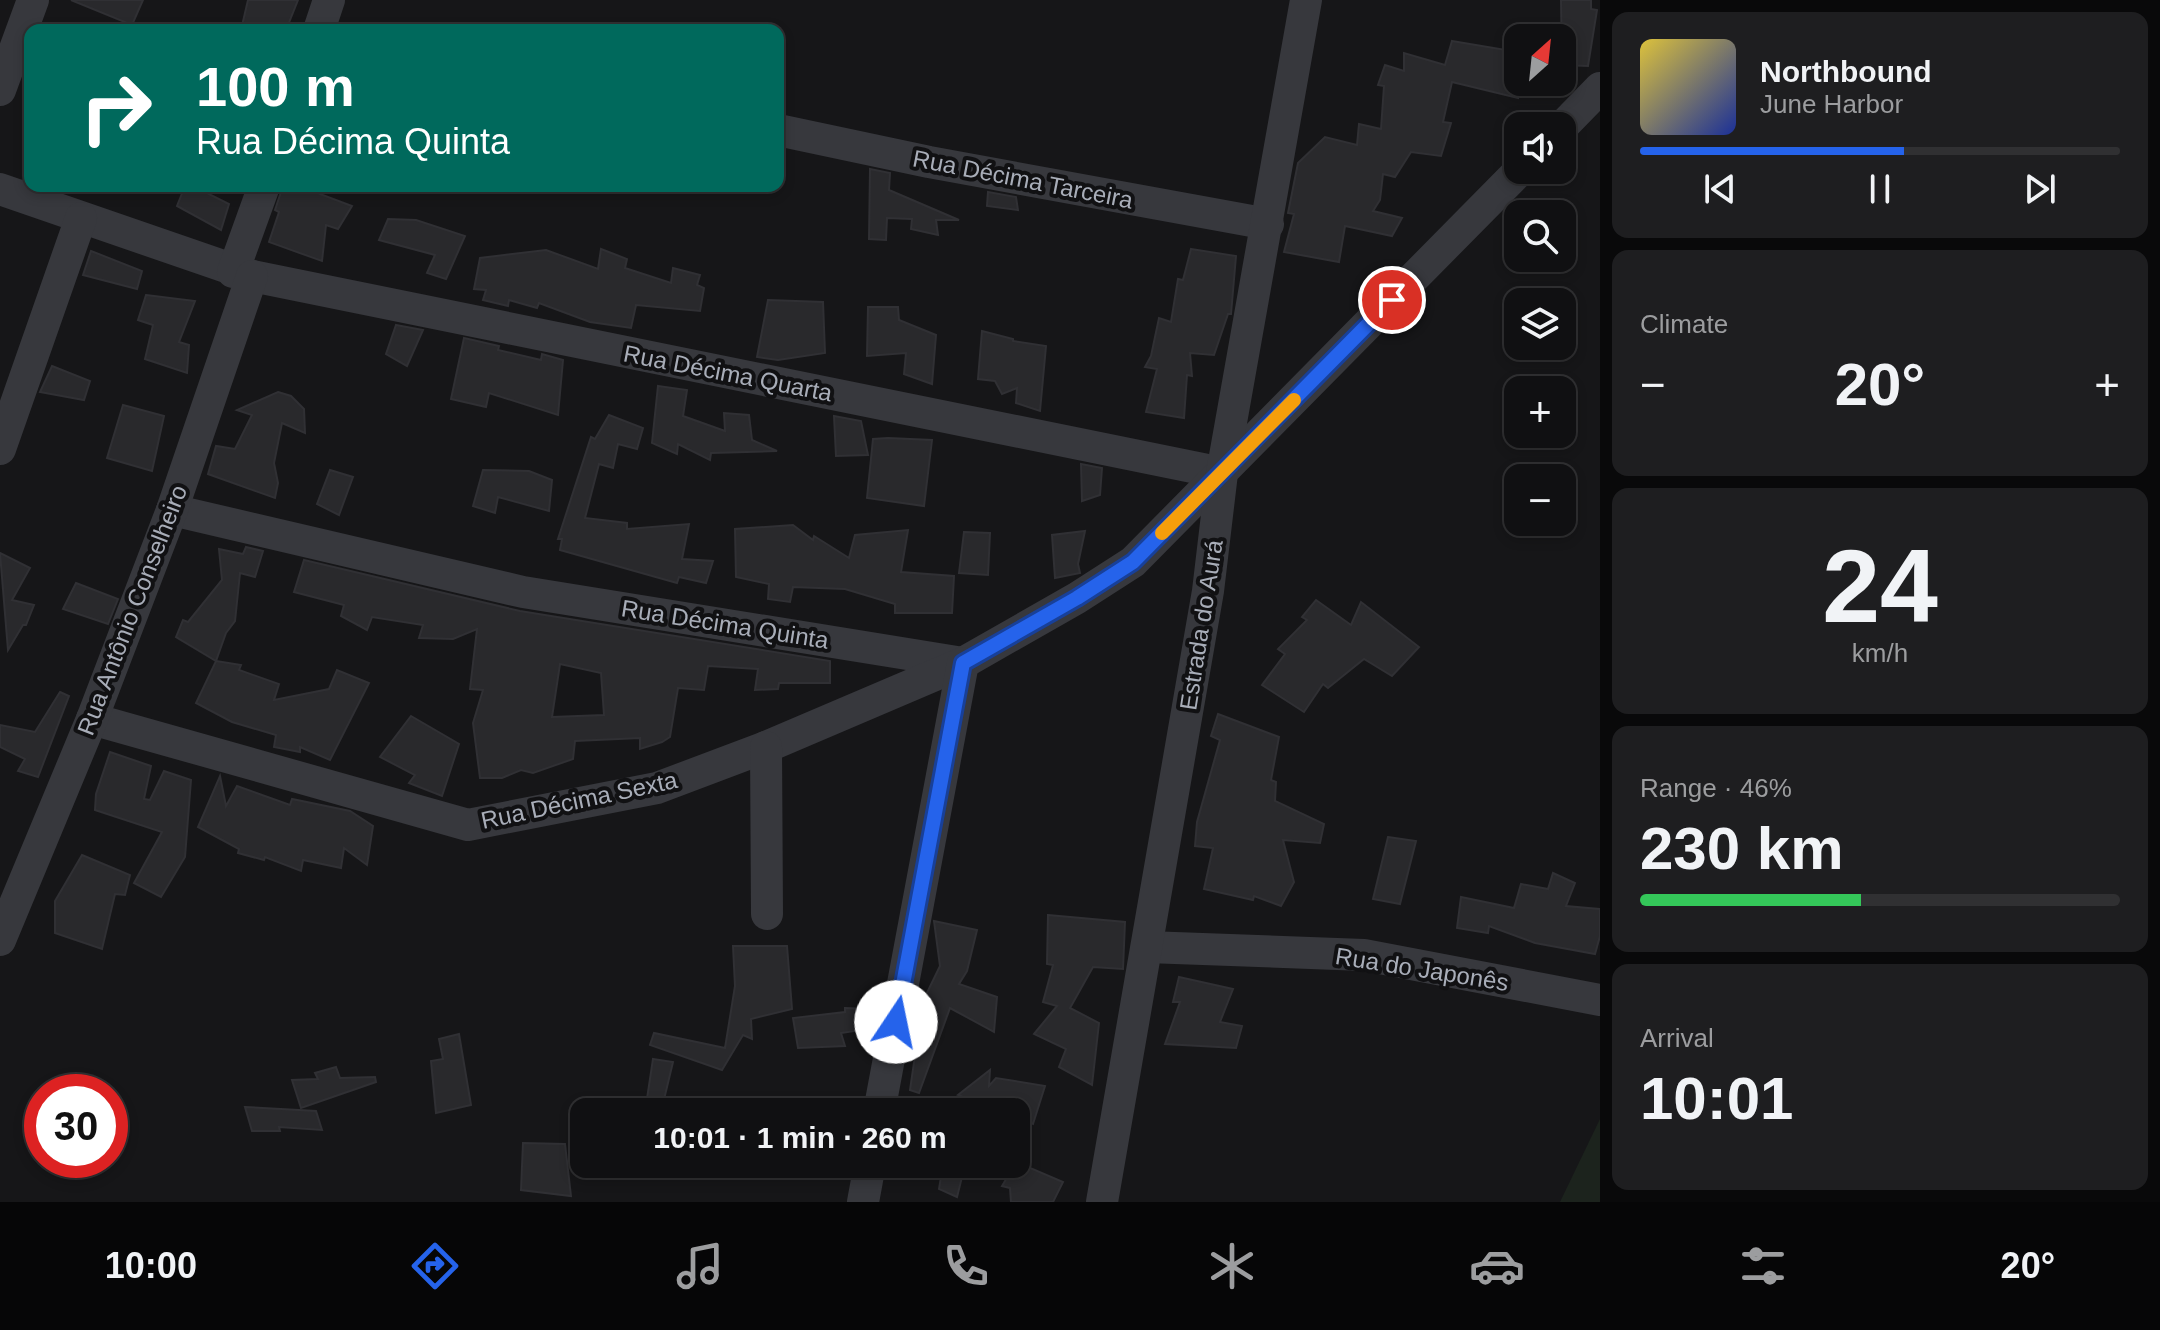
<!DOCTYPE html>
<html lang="en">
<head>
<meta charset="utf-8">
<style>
  :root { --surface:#101012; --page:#1e1e20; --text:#f1f3f6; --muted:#9c9d9f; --line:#303032; --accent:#2563eb }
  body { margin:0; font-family:Helvetica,sans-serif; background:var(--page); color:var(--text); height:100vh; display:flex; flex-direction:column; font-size:30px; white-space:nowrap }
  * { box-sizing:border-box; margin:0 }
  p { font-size:26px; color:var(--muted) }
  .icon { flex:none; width:44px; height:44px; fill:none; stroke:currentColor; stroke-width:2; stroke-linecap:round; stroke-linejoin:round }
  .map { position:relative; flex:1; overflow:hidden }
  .panel { display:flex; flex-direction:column; gap:12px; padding:12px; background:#09090a; width:560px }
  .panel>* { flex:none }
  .banner { position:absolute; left:24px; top:24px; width:760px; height:168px; border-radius:16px; box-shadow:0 4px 12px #0003,0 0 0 2px var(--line); background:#00695c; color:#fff; overflow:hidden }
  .needle { width:52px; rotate:27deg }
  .tools { position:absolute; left:1504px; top:24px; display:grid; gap:16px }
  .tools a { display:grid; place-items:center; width:72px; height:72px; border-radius:16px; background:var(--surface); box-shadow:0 4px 12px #0003,0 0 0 2px var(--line); font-size:40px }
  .speed { position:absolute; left:24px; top:1074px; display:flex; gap:16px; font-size:40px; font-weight:700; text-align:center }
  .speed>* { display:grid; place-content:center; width:104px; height:104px; border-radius:50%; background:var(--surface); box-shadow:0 4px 12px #0003,0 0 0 2px var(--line); line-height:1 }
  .speed .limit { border:12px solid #d22; background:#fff; color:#111 }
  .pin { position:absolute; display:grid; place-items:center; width:68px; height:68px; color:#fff; margin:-34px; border:4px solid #fff; border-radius:50%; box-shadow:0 2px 8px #0007 }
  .me { position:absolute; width:88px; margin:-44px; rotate:11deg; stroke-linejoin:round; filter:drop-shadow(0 0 6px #0008) }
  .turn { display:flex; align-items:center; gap:28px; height:168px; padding:0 40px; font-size:36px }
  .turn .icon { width:104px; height:104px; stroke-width:2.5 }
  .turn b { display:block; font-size:56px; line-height:68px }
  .big { font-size:60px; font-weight:700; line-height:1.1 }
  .panel .tile { flex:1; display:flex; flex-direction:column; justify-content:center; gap:12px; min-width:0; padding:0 28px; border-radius:16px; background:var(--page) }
  .panel .dial { align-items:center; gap:0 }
  .dial b { font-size:104px; line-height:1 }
  .song { display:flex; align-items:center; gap:24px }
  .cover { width:96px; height:96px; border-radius:12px; background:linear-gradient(135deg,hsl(50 70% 55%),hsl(230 70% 35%)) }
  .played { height:8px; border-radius:4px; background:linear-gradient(90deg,var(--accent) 55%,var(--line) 55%) }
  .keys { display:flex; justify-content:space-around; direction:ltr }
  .heat { display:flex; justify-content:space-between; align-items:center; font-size:44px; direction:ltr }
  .charge { height:12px; border-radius:6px; background:linear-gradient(90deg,#34c759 46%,var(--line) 0) }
  .trip { position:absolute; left:570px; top:1098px; width:460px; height:80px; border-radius:16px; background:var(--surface); box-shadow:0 4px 12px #0003,0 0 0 2px var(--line); font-weight:700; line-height:80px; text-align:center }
  .tab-bar { display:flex; height:128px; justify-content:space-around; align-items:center; background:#060607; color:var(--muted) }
  .tab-bar .icon { width:56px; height:56px }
  .tab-bar .active { color:var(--accent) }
  .tab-bar b { font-size:36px; color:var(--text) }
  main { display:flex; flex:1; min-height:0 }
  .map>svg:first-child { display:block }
</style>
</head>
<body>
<main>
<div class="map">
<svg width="1600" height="1202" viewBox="0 0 1600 1202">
  <rect width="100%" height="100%" fill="#161618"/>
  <path fill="#1c231d" d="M1600,1119V1202H1560Z"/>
  <g fill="#29292c" stroke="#303034" stroke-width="2" fill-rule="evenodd">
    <path d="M71,0H143L132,25Z"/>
    <path d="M248,0H298L286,30H241Z"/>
    <path d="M1561,0H1591V9L1597,10L1588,66L1562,65Z"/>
    <path d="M1452,41L1518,52V98L1452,82L1443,122L1451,123L1441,156L1411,152L1395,177L1383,174L1380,200L1373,211L1402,218L1392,236L1345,226L1339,262L1284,252L1294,214L1288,213L1298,163L1325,137L1357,145L1359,124L1381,129L1384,86L1378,85L1385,65L1404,71V53L1445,65Z"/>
    <path d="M870,169L890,173L889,190L959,220H936L938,235L911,229L912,219L887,218L886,240L869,239Z"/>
    <path d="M185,186H193L229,204L221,230L177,206Z"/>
    <path d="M283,186H299L352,206L338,229L326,225L322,261L269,242L279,212L275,210Z"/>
    <path d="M988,192L1016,197L1018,210L987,206Z"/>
    <path d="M388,219L416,220L465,236L446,279L427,273L435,255L379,240Z"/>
    <path d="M601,249L627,259L625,268L671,283L673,268L700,275L697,285L704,288L700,311L636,305L631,328L590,322L539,303L537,308L509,300L508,306L483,300L486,290L474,289L480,258L546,250L598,269Z"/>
    <path d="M1191,249L1236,256L1231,314H1228L1214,355L1190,353L1192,376L1187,375L1184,418L1146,412L1157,369L1145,367L1151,356L1159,318L1171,322L1178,279L1183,280Z"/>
    <path d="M91,251L142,271L137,289L83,275Z"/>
    <path d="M146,295L195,301L179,342L189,345L187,373L145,359L153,325L138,320Z"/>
    <path d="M768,300L823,302L825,353L778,360L757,357Z"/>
    <path d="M868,307H898L899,320L936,335L932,384L904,374L906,353L867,356Z"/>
    <path d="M396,325L423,330L407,366L386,354Z"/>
    <path d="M982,331L1013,339V341L1046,346L1040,411L1016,403L1017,388L1002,394L995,381L978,379Z"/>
    <path d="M464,338L499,346L498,350L541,360L542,354L563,360L558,415L489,393L486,407L451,399Z"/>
    <path d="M52,366L90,381L84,400L40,392Z"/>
    <path d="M658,386L687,390L683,416L725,431L724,413L749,415L752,440L777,451L711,453L710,460L678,444L677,454L652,443Z"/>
    <path d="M278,392L291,396L304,409L305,433L282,423L274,463L278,483L275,498L208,474L216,446L235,449L252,415L237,410Z"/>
    <path d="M123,405L164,416L152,471L107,458Z"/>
    <path d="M609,415L643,428L637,449L618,444L613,468L599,464L585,518L627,523V529L689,524L682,559L713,561L706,583L679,577L677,583L560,550L562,539H558L591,437L595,439Z"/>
    <path d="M834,416L861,421L868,455L836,456Z"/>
    <path d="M888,438L932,440L924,506L867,498L873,439Z"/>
    <path d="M1081,464L1102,468L1100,495L1082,501Z"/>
    <path d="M330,470L353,477L339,515L317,504Z"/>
    <path d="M483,470L529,471L552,480L549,511L498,497L495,513L473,506Z"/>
    <path d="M793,525L813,540L814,536L849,558L855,535L908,530L901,572L954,576L952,613H895V604L845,589L793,587L790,602L768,599L769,584L736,577L735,529Z"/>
    <path d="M1085,531L1078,564L1080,573L1055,578L1052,535Z"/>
    <path d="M964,532L990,533L988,575L959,573Z"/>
    <path d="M246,547L263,551L255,577L240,573L235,621L226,633L216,661L176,637L183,620L188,622L222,580L219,549L243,554Z"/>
    <path d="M0,553L30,568L12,600L34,605L26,625H23L8,650Z"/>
    <path d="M304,560L520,611L830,661V683H779L778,689L755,690L758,669L708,666L704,690L678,688L670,737L662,742L640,749V738L575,741L573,759L533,773L521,770L502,778H480L473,723L483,690L470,689L477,629L453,639L419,638L423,625L372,617L367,630L341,616L344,605L294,592ZM560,664L601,673L604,715L552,717Z"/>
    <path d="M76,583L118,599L108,624L63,609Z"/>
    <path d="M1316,600L1351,625L1361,602L1419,647L1392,676L1364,659L1328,688L1323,684L1304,712L1262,685L1285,654L1278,649L1307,620L1302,617Z"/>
    <path d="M216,661L241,665L239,670L279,684L274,700L329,689L337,670L369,683L330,760L300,747V752L274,747L276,735L232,722L196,703Z"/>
    <path d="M60,692L69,696L38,777L18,771L25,759L0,747V725L35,732Z"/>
    <path d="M1218,714L1279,737L1271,780L1276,782L1275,801L1324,824L1320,843L1283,840L1294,882L1281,906L1254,896L1253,900L1204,889L1213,848L1195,846L1197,822L1220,740L1211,736Z"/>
    <path d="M411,716L459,744L442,796L409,783L415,775L380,757Z"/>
    <path d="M110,752L151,766L144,799L150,800L164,771L191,780L185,857L161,897L134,883L162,832L95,810L96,794Z"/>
    <path d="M220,776L226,806L237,786L290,805L292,799L350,811L373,826L367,865L344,848L341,868L303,860L301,871L265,857L264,860L238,853L239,849L198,827Z"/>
    <path d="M1388,837L1416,841L1400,904L1373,899Z"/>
    <path d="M82,855L130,875L125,895L115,894L102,949L55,933V901Z"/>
    <path d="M1553,873L1575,883L1566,906L1600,909V936L1595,954L1535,943L1489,926L1488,933L1457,928L1461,897L1514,908L1521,884L1548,889Z"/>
    <path d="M1048,915L1125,922L1123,969L1093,967L1070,1008L1099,1023L1092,1085L1059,1067L1066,1049L1034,1034L1057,1006L1043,1002L1053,965L1047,964Z"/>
    <path d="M934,921L977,930L967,971L959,984L997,997L994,1032L950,1008L919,1093L910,1090L923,1001L940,966Z"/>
    <path d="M733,946H787L792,1009L751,1019L752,1039L743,1035L722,1070L650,1045L654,1033L725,1048L735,986Z"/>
    <path d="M1179,977L1233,989L1220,1022L1242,1026L1236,1048L1165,1044L1180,1002H1173Z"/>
    <path d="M845,1008L872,1009L875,1028L841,1033L845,1046L798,1048L793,1018L845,1012Z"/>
    <path d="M459,1034L471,1105L436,1113L431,1061L443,1059L439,1039Z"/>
    <path d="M653,1059L673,1062L661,1112H645Z"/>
    <path d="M336,1067L340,1078L375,1077L376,1082L301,1108L292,1080L318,1079L315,1073Z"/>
    <path d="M990,1070L989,1086L996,1078L1045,1086L1033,1124L1016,1117V1112H1003L958,1095Z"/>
    <path d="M245,1107L316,1111L322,1130L279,1127L280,1131H252Z"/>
    <path d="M523,1143L565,1144L571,1196L521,1190Z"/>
    <path d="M1016,1162L1063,1182L1053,1202H1011L1010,1188L1002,1186Z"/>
    <path d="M942,1171L963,1173L957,1197L939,1189Z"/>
  </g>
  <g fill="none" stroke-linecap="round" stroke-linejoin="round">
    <g stroke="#37383d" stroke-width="32">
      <path d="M319,30L329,0"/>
      <path d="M0,90L33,0"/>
      <path d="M1562,127L1600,88"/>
      <path d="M778,130L929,162L1268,224"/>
      <path d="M0,189L252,276L1222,473"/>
      <path d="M233,272L264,186"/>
      <path d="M0,449L81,218"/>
      <path d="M172,510L523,592L963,663"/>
      <path d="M92,719L468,825L657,788L766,747L963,663L1077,598L1133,562L1520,170"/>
      <path d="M766,747L767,914"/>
      <path d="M0,940L92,719L172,510L252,276"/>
      <path d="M1147,947L1364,955L1600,1000"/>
      <path d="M879,1112L963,663"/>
      <path d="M863,1202L870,1164"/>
      <path d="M1102,1202L1208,591L1222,473L1306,0"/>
    </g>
  </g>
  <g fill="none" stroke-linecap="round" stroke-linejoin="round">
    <g stroke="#184099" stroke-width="20">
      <path id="route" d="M896,1022L963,663L1077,598L1133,562L1392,300"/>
    </g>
    <use href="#route" stroke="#2563eb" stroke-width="14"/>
    <path stroke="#f59e0b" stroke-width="14" d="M1162,533L1294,400"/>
  </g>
  <g text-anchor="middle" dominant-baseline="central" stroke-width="8" stroke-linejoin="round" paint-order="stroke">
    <g font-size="24" fill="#a8adb8" stroke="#111113">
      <text transform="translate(1023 179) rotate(11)">Rua Décima Tarceira</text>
      <text transform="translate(728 373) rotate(11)">Rua Décima Quarta</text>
      <text transform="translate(132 610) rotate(-69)">Rua Antônio Conselheiro</text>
      <text transform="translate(725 624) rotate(9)">Rua Décima Quinta</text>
      <text transform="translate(1201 625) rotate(-81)">Estrada do Aurá</text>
      <text transform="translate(579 800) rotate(-12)">Rua Décima Sexta</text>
      <text transform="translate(1422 969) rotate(9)">Rua do Japonês</text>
    </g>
  </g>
</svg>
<div class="tools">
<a><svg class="needle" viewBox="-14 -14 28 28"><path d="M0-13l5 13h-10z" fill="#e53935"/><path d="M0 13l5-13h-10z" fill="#9c9d9f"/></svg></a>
<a><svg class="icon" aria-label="sound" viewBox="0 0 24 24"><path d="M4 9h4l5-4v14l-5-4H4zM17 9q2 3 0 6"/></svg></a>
<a><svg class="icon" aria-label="search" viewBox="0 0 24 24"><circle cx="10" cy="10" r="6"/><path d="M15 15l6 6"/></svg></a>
<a><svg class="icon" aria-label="layers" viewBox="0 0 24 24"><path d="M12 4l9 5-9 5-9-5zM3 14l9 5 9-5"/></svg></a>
<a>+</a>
<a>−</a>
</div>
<div class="speed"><div class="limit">30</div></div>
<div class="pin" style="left:1392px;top:300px;background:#d93025"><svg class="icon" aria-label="arrive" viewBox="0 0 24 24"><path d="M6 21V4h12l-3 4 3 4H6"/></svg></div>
<svg class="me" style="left:896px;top:1022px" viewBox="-20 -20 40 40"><circle r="19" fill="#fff"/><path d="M0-13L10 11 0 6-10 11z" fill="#2563eb"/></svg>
<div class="trip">10:01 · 1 min · 260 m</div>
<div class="banner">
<div class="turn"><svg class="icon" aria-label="right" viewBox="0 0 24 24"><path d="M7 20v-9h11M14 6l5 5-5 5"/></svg><div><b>100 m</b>Rua Décima Quinta</div></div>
</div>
</div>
<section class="panel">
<div class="tile">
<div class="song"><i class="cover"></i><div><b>Northbound</b><p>June Harbor</p></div></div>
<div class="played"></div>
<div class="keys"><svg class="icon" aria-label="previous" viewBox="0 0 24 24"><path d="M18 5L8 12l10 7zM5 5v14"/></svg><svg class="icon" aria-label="pause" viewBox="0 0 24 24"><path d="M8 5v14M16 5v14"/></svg><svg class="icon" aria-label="next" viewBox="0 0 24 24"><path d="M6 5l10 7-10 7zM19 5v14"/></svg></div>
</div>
<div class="tile"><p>Climate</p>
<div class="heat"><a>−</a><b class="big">20°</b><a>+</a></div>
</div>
<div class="tile dial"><b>24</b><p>km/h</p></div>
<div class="tile"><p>Range · 46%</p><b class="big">230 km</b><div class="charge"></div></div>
<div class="tile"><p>Arrival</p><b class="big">10:01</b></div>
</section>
</main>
<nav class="tab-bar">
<b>10:00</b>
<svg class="icon active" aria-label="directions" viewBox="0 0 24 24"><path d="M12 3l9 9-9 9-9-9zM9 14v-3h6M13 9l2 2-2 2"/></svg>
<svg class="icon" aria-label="music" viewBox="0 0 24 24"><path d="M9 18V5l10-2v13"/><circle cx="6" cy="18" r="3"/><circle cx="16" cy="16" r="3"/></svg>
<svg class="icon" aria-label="phone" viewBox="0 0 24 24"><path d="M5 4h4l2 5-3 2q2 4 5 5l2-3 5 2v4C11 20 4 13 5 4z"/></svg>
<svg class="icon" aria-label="climate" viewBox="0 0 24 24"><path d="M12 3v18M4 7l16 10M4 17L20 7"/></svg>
<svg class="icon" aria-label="car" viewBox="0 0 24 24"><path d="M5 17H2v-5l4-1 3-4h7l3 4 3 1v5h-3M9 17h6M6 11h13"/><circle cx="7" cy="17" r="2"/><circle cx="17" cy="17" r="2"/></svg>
<svg class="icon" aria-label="filters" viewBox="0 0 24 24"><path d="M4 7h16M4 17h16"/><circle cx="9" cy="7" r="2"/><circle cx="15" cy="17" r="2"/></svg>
<b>20°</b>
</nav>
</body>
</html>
